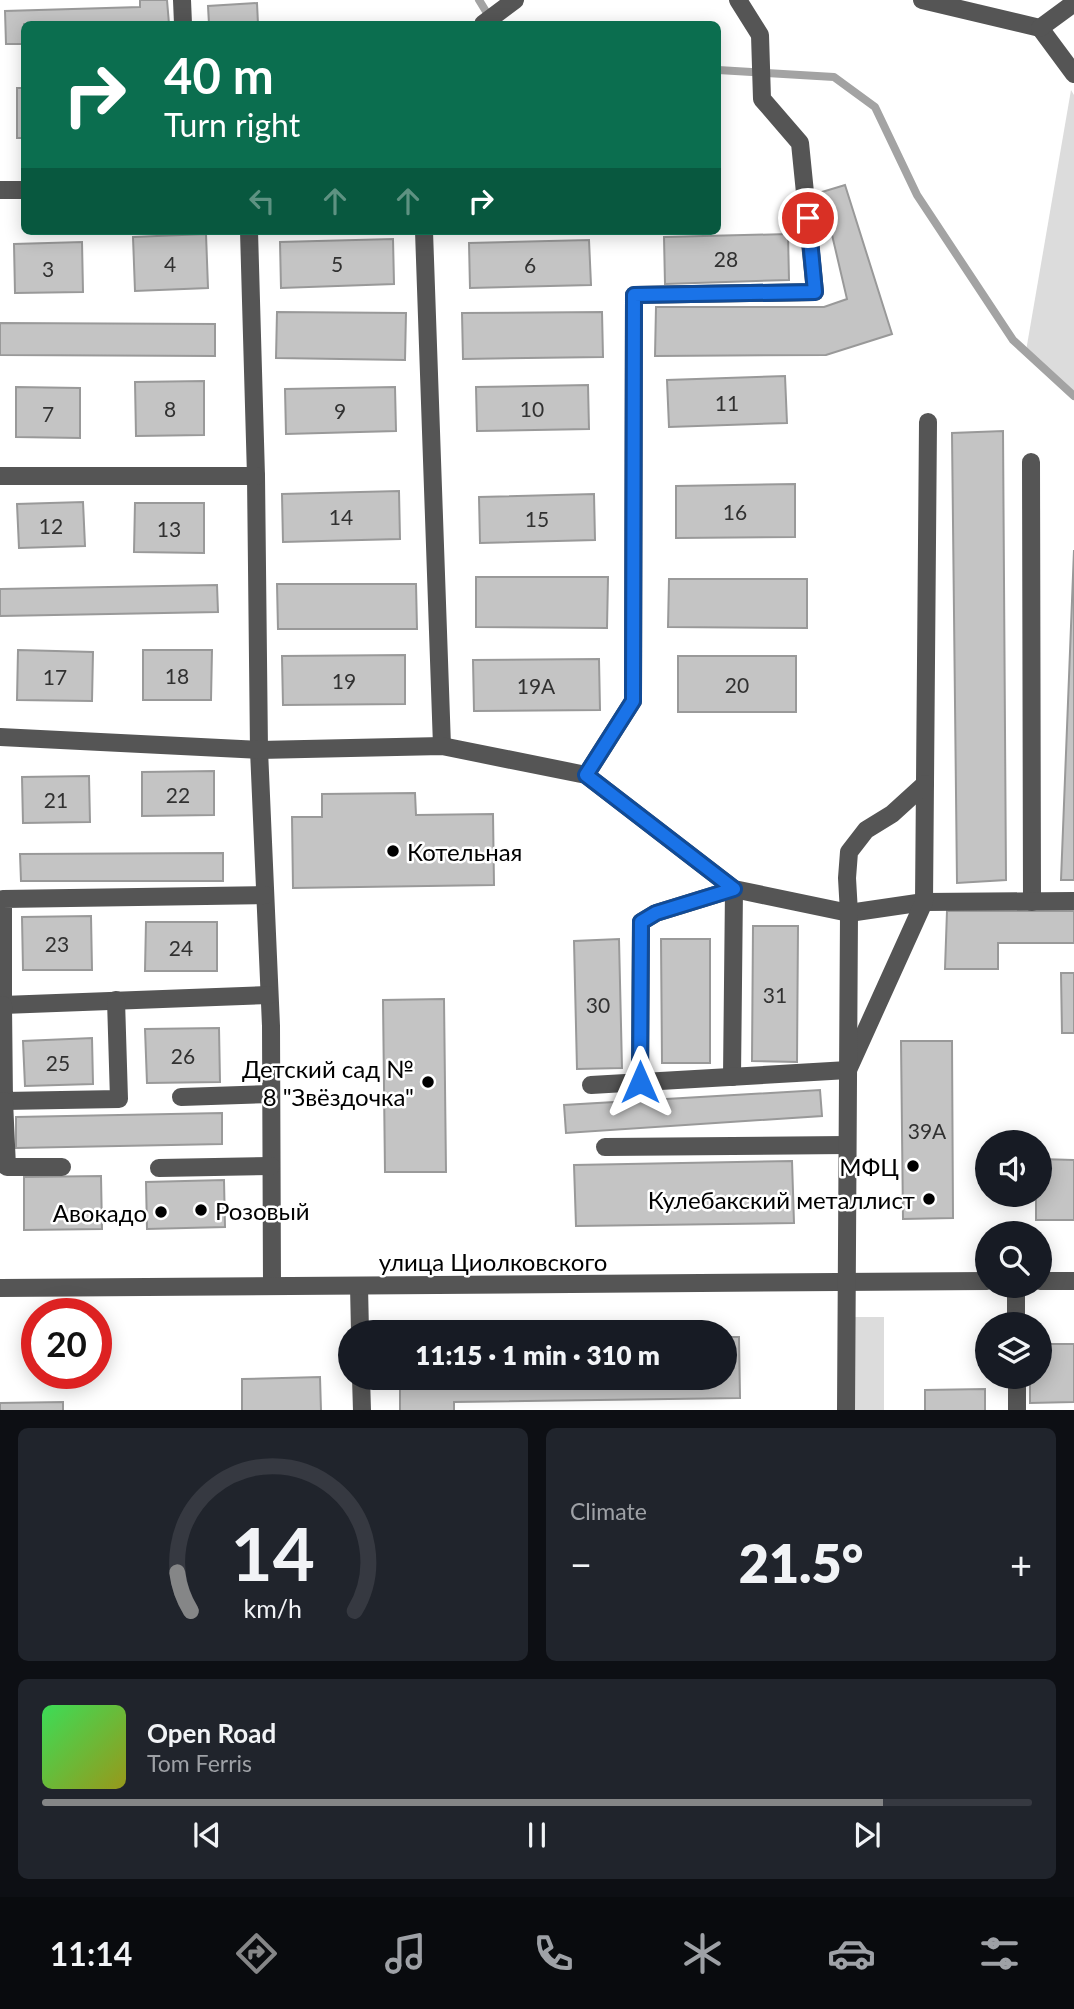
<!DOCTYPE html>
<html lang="en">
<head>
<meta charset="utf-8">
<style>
  :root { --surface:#171b24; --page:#20242c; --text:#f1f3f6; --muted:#9ea1a6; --line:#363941; --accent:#858687 }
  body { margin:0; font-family:Lato,sans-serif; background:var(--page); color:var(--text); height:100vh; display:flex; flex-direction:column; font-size:26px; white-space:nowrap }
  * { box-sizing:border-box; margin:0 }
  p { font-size:23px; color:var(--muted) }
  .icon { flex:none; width:38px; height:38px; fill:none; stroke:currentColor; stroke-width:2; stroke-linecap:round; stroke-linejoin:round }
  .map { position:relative; height:1410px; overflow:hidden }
  .sheet { display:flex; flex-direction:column; gap:18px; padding:18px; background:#0d0f14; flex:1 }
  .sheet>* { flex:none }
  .hud { position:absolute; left:21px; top:21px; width:700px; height:214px; border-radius:10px; box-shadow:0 4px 18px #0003; background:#0b6e4f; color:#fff; overflow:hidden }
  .buttons { position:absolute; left:975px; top:1130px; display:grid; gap:14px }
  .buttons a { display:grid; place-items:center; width:77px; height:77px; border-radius:50%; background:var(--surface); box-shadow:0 4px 18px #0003; font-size:35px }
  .speed { position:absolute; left:21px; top:1298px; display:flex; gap:14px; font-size:35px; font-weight:700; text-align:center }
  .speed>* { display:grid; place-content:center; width:91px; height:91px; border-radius:50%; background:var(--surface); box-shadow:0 4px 18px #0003; line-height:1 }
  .speed .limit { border:10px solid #d22; background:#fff; color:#111 }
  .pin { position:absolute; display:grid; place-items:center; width:60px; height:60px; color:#fff; margin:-30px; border:4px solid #fff; border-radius:50%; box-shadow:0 2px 7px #0007 }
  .me { position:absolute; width:77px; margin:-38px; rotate:0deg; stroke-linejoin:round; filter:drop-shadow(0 0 5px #0008) }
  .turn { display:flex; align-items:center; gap:24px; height:147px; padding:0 28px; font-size:32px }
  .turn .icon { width:91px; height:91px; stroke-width:2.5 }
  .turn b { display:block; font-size:49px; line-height:60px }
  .lanes { display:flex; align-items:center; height:66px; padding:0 28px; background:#0003; justify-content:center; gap:35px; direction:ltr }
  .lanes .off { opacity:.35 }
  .big { font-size:52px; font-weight:800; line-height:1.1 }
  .sheet .tile { flex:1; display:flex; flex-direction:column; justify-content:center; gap:10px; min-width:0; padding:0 24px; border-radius:10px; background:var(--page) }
  .sheet .dial { align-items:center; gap:0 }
  .dial svg { height:182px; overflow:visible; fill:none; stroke:var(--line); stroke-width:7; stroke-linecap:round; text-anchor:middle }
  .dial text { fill:var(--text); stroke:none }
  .song { display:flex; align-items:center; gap:21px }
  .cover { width:84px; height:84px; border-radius:10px; background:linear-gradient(135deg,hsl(130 70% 55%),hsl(60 70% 35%)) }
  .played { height:7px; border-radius:4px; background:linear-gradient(90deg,var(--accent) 85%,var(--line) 85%) }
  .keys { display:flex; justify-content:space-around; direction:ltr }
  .heat { display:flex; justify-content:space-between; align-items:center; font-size:38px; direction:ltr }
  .sheet .tiles { flex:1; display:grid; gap:18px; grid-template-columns:1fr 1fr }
  .tile:last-child { grid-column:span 2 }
  .trip { position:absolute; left:338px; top:1320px; width:399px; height:70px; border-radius:35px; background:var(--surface); box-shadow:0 4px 18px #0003; font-weight:800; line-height:70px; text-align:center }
  .tabs { display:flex; height:112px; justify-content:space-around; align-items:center; background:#090b0e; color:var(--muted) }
  .tabs .icon { width:49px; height:49px }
  .tabs .selected { color:var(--accent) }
  .tabs b { font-size:32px; color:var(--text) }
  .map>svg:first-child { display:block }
</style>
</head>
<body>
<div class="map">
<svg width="1074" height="1411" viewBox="0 0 1074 1411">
  <rect width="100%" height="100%" fill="#fff"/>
  <g fill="#dcdcdc">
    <path d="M1071,90L1074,95V396L1026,351Z"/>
    <rect x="854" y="1317" width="30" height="93"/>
  </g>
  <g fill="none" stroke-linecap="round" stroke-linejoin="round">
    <g stroke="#a3a3a3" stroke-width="8">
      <path d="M479,0L490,18"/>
      <path d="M718,70L834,77L875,107L917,195L1013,340L1074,396"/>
    </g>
  </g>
  <g fill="#c4c4c4" stroke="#999" stroke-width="2">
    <path d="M140,0H167L169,24H24V44H6L5,11L140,7Z"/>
    <path d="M257,3L258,24H209L208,6Z"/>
    <rect x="17" y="88" width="7" height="50"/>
    <path d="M845,185L892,334L826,355L655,356L656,307H824L847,299L822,192Z"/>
    <path d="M206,234L208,288L135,291L133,237Z"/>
    <path d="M788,234L789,280L665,284L664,237Z"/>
    <path d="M393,239L394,284L281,288L280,242Z"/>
    <path d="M589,240L591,285L470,288L469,243Z"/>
    <path d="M82,242L83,292L15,293L14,244Z"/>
    <path d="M277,312L406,313L405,360L276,358Z"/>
    <path d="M602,312L603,357L463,359L462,313Z"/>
    <path d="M0,323L215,324V356L0,355Z"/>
    <path d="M785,376L787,423L669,427L667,380Z"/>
    <path d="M204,381V435L136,436L135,382Z"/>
    <path d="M588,385L589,429L477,431L476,387Z"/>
    <path d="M16,387L80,388V438L16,437Z"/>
    <path d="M395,387L396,431L286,434L285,389Z"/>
    <path d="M1003,431L1006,880L957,883L952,433Z"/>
    <path d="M795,484V537L676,538V486Z"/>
    <path d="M399,491L400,539L283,542L282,494Z"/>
    <path d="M594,494L595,540L480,543L479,497Z"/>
    <path d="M83,502L85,546L19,548L17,504Z"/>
    <path d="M135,503H204V553L134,552Z"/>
    <path d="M1074,550V880H1061Z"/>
    <path d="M476,577H608L607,628L476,627Z"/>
    <path d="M669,579H807V628L668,627Z"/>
    <path d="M277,584H416L417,629H278Z"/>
    <path d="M217,585L218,612L0,616V589Z"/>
    <path d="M18,650L93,652L92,701L17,700Z"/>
    <path d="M143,650H212L211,700H143Z"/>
    <path d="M405,655V704L283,705L282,656Z"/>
    <rect x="678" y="656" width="118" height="56"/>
    <path d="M599,659L600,710L474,711L473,660Z"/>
    <path d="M214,771V815L142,816V772Z"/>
    <path d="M89,776L90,822L23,823L22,777Z"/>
    <path d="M415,793L416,815L493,814L494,885L293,888L292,817H322V794Z"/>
    <path d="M223,853V881H21L20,854Z"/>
    <path d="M947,911H1074V943H998V969H945Z"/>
    <path d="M91,916L92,970H23L22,917Z"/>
    <path d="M146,922H217V971H145Z"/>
    <path d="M753,926H798L797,1062L752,1061Z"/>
    <path d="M619,939L622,1068L577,1069L574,941Z"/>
    <path d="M661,939H710V1063H662Z"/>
    <path d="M1061,973H1074V1033H1062Z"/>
    <path d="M444,999L446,1172H385L383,1000Z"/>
    <path d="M219,1028L220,1082L147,1083L145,1029Z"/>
    <path d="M92,1038L93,1084L25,1086L23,1041Z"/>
    <path d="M901,1041H952L953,1218L903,1219Z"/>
    <path d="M820,1090L822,1116L566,1133L564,1105Z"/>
    <path d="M222,1113V1144L16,1148V1117Z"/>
    <path d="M1040,1159L1074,1160V1220H1036V1195H1040Z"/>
    <path d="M792,1161L794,1223L576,1226L574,1165Z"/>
    <path d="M101,1176L102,1229L24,1230V1177Z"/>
    <path d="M224,1180L225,1227L147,1229L146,1182Z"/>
    <path d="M724,1337H739L740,1398L454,1402V1411H400V1377H724Z"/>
    <path d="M1040,1344H1074V1402L1030,1403V1377H1040Z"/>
    <path d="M320,1377L321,1411H242V1379Z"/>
    <path d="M985,1389V1411H925V1390Z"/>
    <path d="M63,1402V1411H0V1403Z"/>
  </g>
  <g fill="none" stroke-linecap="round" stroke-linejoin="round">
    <g stroke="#555" stroke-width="18">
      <path d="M182,0L183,24"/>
      <path d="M922,0L1040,28"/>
      <path d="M483,24L515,0"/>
      <path d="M1040,28L1074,74"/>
      <path d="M1040,28L1074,3"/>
      <path d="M0,190H24"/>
      <path d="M249,231L256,476L259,750L271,1026L272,1286"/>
      <path d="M424,231L442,746"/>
      <path d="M1031,462L1032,902"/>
      <path d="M0,476H256"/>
      <path d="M0,737L259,750L442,746L586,775L734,889L849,913L924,902L1074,901"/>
      <path d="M586,775L633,701L634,295L815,292L800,143L762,99L760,35L738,0"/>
      <path d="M265,895L3,899V1005L269,995"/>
      <path d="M3,1005L4,1101L119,1099L116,1000"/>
      <path d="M848,1070L924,902L928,422"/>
      <path d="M640,1082L641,922L656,913L734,889L732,1077"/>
      <path d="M591,1085L848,1070"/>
      <path d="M181,1097L271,1094"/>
      <path d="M4,1101L7,1167H62"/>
      <path d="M605,1147L847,1145"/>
      <path d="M159,1168L271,1166"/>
      <path d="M1040,1281H1074"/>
      <path d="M359,1286L360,1332"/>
      <path d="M1016,1286V1325"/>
      <path d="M0,1288L987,1281"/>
      <path d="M361,1377L362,1411"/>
      <path d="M1017,1377V1411"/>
      <path d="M846,1411L849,913L847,878L849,852L866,830L892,814L925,784"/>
    </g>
  </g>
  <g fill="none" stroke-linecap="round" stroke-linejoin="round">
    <g stroke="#114b97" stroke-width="18">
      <path id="route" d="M640,1082L641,922L656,913L734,889L586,775L633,701L634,295L815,292L808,218"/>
    </g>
    <use href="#route" stroke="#1a73e8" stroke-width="12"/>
  </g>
  <g fill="#000" stroke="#fff" stroke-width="2.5">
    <circle cx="393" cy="851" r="7"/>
    <circle cx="428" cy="1082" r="7"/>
    <circle cx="913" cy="1166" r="7"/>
    <circle cx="929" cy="1199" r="7"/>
    <circle cx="201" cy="1210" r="7"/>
    <circle cx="161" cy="1212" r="7"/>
  </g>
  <g text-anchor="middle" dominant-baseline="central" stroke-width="5" stroke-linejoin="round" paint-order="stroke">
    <g font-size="21" fill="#313131">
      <text x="726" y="258">28</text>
      <text x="170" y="263">4</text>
      <text x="337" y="263">5</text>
      <text x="530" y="264">6</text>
      <text x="48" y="268">3</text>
      <text x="727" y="402">11</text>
      <text x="170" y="408">8</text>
      <text x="532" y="408">10</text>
      <text x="340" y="410">9</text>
      <text x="48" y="413">7</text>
      <text x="735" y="511">16</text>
      <text x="341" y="516">14</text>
      <text x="537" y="518">15</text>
      <text x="51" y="525">12</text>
      <text x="169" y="528">13</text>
      <text x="177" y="675">18</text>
      <text x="55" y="676">17</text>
      <text x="344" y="680">19</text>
      <text x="737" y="684">20</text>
      <text x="536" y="685">19А</text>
      <text x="178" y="794">22</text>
      <text x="56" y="799">21</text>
      <text x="57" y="943">23</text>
      <text x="181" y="947">24</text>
      <text x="775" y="994">31</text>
      <text x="598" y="1004">30</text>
      <text x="183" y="1055">26</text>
      <text x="58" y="1062">25</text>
      <text x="927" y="1130">39А</text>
    </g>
    <g font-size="24" fill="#000" stroke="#fff" text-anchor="end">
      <text x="407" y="851" text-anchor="start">Котельная</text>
      <text x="414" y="1068">Детский сад №<tspan x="414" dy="28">8 "Звёздочка"</tspan></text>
      <text x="899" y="1166">МФЦ</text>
      <text x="915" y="1199">Кулебакский металлист</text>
      <text x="215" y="1210" text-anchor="start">Розовый</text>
      <text x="147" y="1212">Авокадо</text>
    </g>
    <g font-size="24" fill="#000" stroke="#fff">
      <text x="493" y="1261">улица Циолковского</text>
    </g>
  </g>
</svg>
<div class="buttons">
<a><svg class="icon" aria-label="sound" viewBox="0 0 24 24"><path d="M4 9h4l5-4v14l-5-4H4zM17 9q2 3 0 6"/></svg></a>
<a><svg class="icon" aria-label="search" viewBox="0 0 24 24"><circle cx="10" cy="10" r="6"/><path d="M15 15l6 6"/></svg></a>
<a><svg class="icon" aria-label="layers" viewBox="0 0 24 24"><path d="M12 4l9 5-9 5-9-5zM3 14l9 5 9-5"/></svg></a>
</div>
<div class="speed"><div class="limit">20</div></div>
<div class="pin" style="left:808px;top:218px;background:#d93025"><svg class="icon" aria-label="arrive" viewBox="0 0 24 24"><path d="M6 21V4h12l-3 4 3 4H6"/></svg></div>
<svg class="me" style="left:640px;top:1082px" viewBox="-20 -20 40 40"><path d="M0-17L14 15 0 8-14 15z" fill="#1a73e8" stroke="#fff" stroke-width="4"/></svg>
<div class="trip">11:15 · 1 min · 310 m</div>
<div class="hud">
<div class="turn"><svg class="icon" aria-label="right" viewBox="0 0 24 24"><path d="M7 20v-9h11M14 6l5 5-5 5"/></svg><div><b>40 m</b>Turn right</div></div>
<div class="lanes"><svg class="icon off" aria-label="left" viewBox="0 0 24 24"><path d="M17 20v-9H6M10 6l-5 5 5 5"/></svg><svg class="icon off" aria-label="ahead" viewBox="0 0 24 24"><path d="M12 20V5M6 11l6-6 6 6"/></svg><svg class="icon off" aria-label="ahead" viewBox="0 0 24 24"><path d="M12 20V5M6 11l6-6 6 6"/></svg><svg class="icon" aria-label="right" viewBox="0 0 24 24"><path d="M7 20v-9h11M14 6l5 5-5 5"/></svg></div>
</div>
</div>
<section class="sheet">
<div class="tiles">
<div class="tile dial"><svg viewBox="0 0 100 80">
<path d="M14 69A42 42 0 1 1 86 69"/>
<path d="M14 69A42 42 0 0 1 8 52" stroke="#858687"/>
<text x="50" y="56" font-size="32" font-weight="700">14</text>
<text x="50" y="72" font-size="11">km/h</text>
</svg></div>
<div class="tile"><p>Climate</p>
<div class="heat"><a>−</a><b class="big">21.5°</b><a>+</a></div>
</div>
<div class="tile">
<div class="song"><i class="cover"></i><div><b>Open Road</b><p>Tom Ferris</p></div></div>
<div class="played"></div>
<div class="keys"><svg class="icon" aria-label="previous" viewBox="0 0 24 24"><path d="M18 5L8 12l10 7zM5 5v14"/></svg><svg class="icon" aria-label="pause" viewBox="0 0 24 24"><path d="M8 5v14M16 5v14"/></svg><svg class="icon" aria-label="next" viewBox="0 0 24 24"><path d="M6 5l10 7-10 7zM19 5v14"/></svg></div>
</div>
</div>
</section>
<nav class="tabs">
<b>11:14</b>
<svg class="icon selected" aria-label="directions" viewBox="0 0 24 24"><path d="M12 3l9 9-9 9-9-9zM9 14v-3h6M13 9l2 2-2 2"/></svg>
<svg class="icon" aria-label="music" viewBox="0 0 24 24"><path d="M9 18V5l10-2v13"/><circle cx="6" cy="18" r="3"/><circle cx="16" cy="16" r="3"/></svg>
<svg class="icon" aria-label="phone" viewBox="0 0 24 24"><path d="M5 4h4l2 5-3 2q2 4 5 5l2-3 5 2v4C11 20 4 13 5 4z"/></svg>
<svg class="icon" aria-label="climate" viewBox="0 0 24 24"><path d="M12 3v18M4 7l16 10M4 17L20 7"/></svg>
<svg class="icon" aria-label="car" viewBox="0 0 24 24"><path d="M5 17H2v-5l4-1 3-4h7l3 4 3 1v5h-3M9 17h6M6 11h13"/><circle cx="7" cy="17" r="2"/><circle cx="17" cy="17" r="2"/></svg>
<svg class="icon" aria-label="filters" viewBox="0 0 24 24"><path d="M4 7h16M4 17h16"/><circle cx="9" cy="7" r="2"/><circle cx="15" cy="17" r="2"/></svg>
</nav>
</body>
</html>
